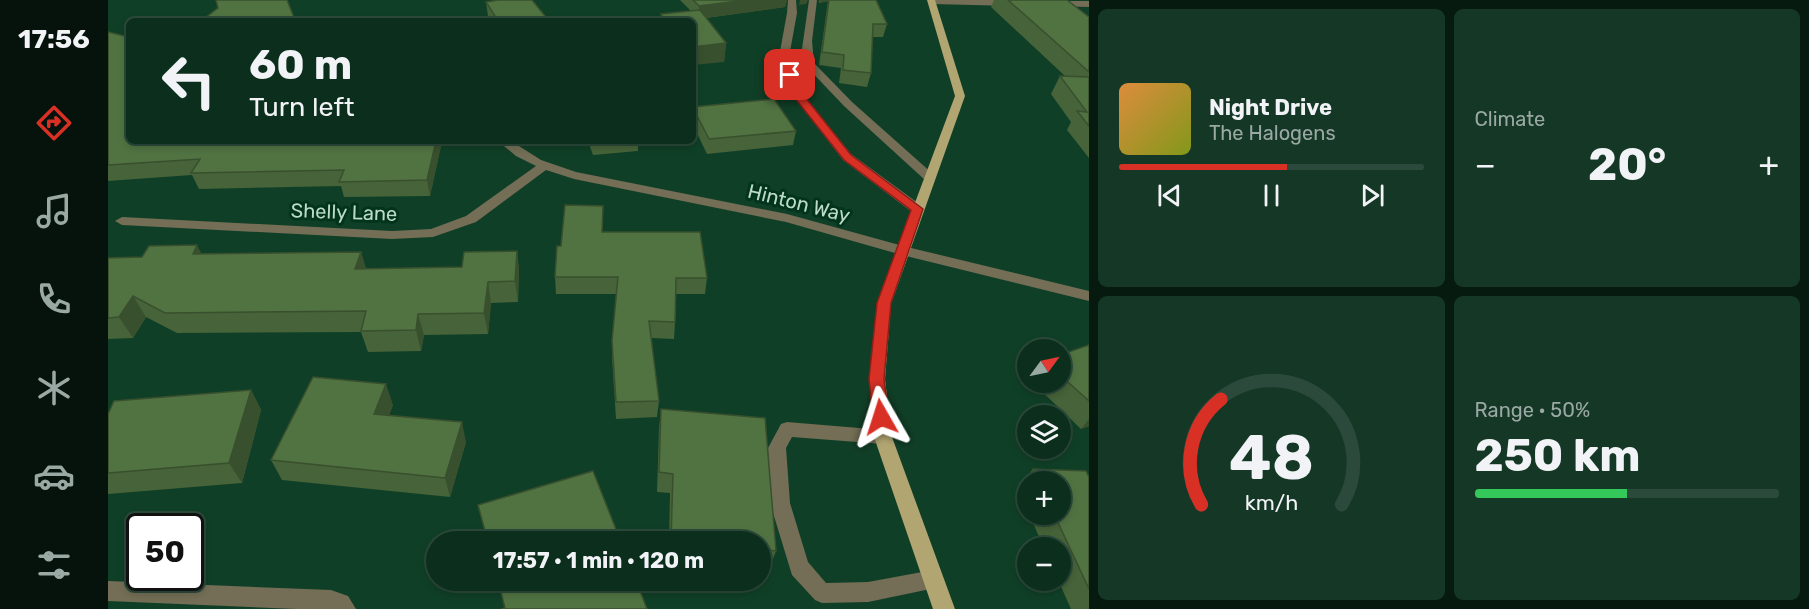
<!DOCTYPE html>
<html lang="en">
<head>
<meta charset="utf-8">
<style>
  :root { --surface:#0c2f1d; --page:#153726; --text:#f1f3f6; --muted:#9aa9a4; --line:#2c4a3b; --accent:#d93025 }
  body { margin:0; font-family:Rubik,sans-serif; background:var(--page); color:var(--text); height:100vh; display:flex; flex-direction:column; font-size:22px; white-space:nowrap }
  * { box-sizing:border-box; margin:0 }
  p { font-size:20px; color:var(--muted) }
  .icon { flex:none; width:33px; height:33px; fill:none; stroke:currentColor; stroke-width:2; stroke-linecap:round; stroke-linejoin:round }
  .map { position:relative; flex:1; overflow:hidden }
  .drawer { display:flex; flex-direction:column; gap:9px; padding:9px; background:#071a10; width:720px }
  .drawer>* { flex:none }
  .banner { position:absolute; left:18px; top:18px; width:570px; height:126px; border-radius:9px; box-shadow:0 3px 9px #0003,0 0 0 2px var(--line); background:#0c2f1d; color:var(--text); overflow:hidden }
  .needle { width:39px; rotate:57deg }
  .fabs { position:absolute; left:909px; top:339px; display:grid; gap:12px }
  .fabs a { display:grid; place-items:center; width:54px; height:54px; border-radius:50%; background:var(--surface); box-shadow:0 3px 9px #0003,0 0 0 2px var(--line); font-size:30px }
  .speed { position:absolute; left:18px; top:513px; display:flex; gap:12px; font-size:30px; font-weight:700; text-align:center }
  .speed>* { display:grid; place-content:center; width:78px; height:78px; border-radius:50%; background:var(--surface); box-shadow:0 3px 9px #0003,0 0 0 2px var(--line); line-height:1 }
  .speed .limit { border:3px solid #111; border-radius:9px; background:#fff; color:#111 }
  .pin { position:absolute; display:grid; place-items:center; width:51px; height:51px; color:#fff; margin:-26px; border-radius:12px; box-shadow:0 3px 9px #0006 }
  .me { position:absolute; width:66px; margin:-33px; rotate:354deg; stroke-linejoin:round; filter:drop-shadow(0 0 4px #0008) }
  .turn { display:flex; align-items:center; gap:21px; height:126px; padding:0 24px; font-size:27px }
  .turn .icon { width:78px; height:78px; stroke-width:2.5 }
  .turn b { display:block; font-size:42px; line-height:51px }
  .big { font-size:45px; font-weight:700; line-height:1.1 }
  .drawer .widget { flex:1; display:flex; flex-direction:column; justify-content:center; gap:9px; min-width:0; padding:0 21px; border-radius:9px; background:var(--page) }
  .drawer .dial { align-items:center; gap:0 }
  .dial svg { height:156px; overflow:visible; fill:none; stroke:var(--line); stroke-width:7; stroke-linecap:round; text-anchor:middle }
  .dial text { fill:var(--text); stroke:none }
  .song { display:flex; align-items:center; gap:18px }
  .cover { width:72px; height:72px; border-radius:9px; background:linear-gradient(135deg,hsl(30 70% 55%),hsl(70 70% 35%)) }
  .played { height:6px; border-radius:3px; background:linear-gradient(90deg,var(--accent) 55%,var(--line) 55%) }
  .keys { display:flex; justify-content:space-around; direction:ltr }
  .heat { display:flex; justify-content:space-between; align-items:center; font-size:33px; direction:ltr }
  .charge { height:9px; border-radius:4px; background:linear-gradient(90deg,#34c759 50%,var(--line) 0) }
  .drawer .tiles { flex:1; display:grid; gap:9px; grid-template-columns:repeat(2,1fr) }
  .trip { position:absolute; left:318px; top:531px; width:345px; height:60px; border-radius:30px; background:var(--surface); box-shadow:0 3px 9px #0003,0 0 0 2px var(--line); font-weight:700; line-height:60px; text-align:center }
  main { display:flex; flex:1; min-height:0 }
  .tab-bar { display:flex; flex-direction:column; width:108px; justify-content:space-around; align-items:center; background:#05130c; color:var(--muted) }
  .tab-bar .icon { width:42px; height:42px }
  .tab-bar .selected { color:var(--accent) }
  .tab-bar b { font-size:27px; color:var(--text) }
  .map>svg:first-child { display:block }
</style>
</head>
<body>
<main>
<nav class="tab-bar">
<b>17:56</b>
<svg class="icon selected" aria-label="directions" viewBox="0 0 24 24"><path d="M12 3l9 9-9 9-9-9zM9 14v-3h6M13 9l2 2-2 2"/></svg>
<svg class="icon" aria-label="music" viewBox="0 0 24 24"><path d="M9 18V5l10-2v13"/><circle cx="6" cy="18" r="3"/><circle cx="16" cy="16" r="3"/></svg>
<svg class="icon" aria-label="phone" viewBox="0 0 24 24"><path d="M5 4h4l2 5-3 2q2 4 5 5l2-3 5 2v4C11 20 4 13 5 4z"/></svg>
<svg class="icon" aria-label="climate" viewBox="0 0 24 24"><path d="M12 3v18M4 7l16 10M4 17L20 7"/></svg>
<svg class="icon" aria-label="car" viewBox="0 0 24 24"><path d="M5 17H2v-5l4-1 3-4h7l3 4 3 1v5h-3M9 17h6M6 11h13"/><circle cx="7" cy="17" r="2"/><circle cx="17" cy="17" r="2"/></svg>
<svg class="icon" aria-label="filters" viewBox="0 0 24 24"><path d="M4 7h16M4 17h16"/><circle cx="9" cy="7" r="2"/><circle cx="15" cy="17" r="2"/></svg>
</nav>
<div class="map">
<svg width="981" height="609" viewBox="0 0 981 609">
  <rect width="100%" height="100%" fill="#103f27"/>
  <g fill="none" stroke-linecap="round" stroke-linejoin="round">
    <g fill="#736e55" fill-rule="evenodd">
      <path d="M680,0H688L689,13L681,57L693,92L743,154L814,206L816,209L814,212H804L735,160L683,93L671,57L679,13Z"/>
      <path d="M701,0H709L704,41L706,63L744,102L825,174L827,177L825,180H817L736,106L696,64L694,49Z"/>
      <path d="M820,0H906L910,3L906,6L824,4Z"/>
      <path d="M942,1H981V7L945,6L942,5Z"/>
      <path d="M390,141H403L433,160L468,172L679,214L795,246L981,291V301L794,255L678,222L466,179L438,170L368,222L325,237L284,239L14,225L7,221L14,217L284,231L323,229L358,216L428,166L408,156Z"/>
      <path d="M679,422L775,430L781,432L784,437L781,442L775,444L684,437L678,448L682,503L700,562L718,583L760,582L825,570L832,573L835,580L832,587L760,602L714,603L707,600L684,575L662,503L660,448L673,424Z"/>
      <path d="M0,581L223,590L240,596L248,609H188L0,601Z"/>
    </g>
    <path fill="#b1a572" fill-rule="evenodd" d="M819,0H827L857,96L783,304L777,379L784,437L847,609H825L766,437L761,379L769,304L847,96Z"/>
  </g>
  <g fill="#466339">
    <path d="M572,0H679L677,7L598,18L618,43L616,62L585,21H552L553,14L583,11Z"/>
    <path d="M711,0H768L779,24L775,37H764L763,73L759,87L731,83L733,68L711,65L720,1L711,3Z"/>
    <path d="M886,0H959L981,17V158L959,130L963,122L943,94L952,76H957L883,7Z"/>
    <path d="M378,2L441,21H383L380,16Z"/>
    <path d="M0,32L21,141H334L322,196L236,197L233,186L91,189L84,175L0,181Z"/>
    <path d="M585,107L688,131L685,145L599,154L585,125Z"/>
    <path d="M480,141H530V151L485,155Z"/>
    <path d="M494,232L599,278L597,294H567V322L566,339L543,338L551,401L549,417L508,419L504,357V341L508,294H448L447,277L453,246Z"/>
    <path d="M409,251L411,271L410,302L383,303L380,334L316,335L313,351L260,352L253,332L69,333L38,317L25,338L0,339V258L34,257L93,254L253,252L258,269L354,267Z"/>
    <path d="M981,345V426L973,429L924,382H952V355Z"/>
    <path d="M143,390L153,410L134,483L0,494V414Z"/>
    <path d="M285,405L281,415L358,442L342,497L174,480L163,460Z"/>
    <path d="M553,409L668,551L661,569L652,568V542H561L562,493L549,492L551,429Z"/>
    <path d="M925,469L981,477V609H963L950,580H952V548H936L921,514H952V482H920V511L910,489Z"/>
  </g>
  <g fill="#39502e">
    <path d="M638,0H679L677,7L590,19L591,6Z"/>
    <path d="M692,0H700L698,4L691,5Z"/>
    <path d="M712,0H720V1L711,3Z"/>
    <path d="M618,43L616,62L585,65V47Z"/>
    <path d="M328,141H334L322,196L319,180Z"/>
    <path d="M89,245L100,266L85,254Z"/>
    <path d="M409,251L411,271L410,302L407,281Z"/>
    <path d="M253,252L259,273L247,269Z"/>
    <path d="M380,282L383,303L380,334L376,313Z"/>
    <path d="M25,296L38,317L25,338L11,317Z"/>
    <path d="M310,314L316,335L313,351L308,330Z"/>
    <path d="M278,384L285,405L274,434L266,414Z"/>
    <path d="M143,390L153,410L134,483L121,463Z"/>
    <path d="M981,419V426L973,429Z"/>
    <path d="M354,422L358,442L342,497L337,478Z"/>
  </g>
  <g fill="#517342" stroke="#39502e" stroke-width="1.5">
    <path d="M108,0H179L187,20L238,17L236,21H93L110,8Z"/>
    <path d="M390,0H424L441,21H390L378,2Z"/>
    <path d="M585,0H638L591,6Z"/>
    <path d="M721,0H768L779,24H765L763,73L735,70L736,55L714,52Z"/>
    <path d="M900,0H959L981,17V72Z"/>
    <path d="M592,10L618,43L585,47V21H557L553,14Z"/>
    <path d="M0,32L21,37V141H328L319,180L231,182L236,170L83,173L92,159L0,165Z"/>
    <path d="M952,76L981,77V126L969,111L979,112Z"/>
    <path d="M666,99L688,131L601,139L585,108V107Z"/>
    <path d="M457,205L495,206L494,232H592L599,278H568L567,322L541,321L551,401L508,402L504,341L510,277H447L449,246H453Z"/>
    <path d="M89,245L85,254L253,252L247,269L354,267L356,252L409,251L407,281L380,282L376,313L310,314L308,330L253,331L258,311L57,313L25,296L11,317L0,318V258L34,257L41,246Z"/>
    <path d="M981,345V401L952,375V355Z"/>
    <path d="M205,377L278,384L266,414L354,422L337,478L163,460Z"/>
    <path d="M143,390L121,463L0,473V414L6,401Z"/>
    <path d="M553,409L657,418L668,551L652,549V542L563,541L565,474L551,472Z"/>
    <path d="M925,469L978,471L981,477V589L946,514H952V482H931Z"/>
    <path d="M485,471L513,542H380L370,505Z"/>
    <path d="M390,580H528L539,609H393L397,608Z"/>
  </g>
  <path fill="#d93025" stroke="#8d1f18" stroke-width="1.5" d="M678,73H685L693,92L743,155L815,209L783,303L776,379L781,417L778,422L773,424L767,422L765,417L761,379L769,303L803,210L736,160L683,93Z"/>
  <g text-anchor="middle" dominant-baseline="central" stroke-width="6" stroke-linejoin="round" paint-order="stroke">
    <g font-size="20" fill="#bcdac6" stroke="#02341d">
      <text transform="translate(691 203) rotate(14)">Hinton Way</text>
      <text transform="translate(236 212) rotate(2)">Shelly Lane</text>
    </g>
  </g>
</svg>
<div class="fabs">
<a><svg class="needle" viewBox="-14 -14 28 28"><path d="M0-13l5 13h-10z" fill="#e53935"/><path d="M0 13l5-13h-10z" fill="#9aa9a4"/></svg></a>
<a><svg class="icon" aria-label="layers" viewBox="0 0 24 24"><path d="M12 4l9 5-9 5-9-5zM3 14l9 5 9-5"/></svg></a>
<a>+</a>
<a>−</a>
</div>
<div class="speed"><div class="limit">50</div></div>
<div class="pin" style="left:682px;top:75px;background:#d93025"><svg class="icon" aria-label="arrive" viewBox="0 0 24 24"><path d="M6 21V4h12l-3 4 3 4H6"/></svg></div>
<svg class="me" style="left:773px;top:417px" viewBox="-20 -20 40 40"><path d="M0-17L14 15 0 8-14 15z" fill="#d93025" stroke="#fff" stroke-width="4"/></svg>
<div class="trip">17:57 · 1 min · 120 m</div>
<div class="banner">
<div class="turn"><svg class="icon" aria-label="left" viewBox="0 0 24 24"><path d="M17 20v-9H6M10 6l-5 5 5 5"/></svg><div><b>60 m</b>Turn left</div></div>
</div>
</div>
<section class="drawer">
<div class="tiles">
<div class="widget">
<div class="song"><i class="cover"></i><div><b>Night Drive</b><p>The Halogens</p></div></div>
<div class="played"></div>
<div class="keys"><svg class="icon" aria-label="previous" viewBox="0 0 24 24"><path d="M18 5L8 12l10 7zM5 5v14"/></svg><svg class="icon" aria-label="pause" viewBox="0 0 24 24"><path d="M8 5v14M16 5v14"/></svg><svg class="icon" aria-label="next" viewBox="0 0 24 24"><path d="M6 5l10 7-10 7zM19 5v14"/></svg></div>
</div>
<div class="widget"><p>Climate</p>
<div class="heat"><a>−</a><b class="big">20°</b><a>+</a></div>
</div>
<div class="widget dial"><svg viewBox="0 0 100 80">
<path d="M14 69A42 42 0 1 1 86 69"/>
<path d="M14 69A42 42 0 0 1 24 15" stroke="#d93025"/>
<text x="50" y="56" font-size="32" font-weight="700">48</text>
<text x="50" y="72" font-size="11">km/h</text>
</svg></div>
<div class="widget"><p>Range · 50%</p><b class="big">250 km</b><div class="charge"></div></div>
</div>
</section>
</main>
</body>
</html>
